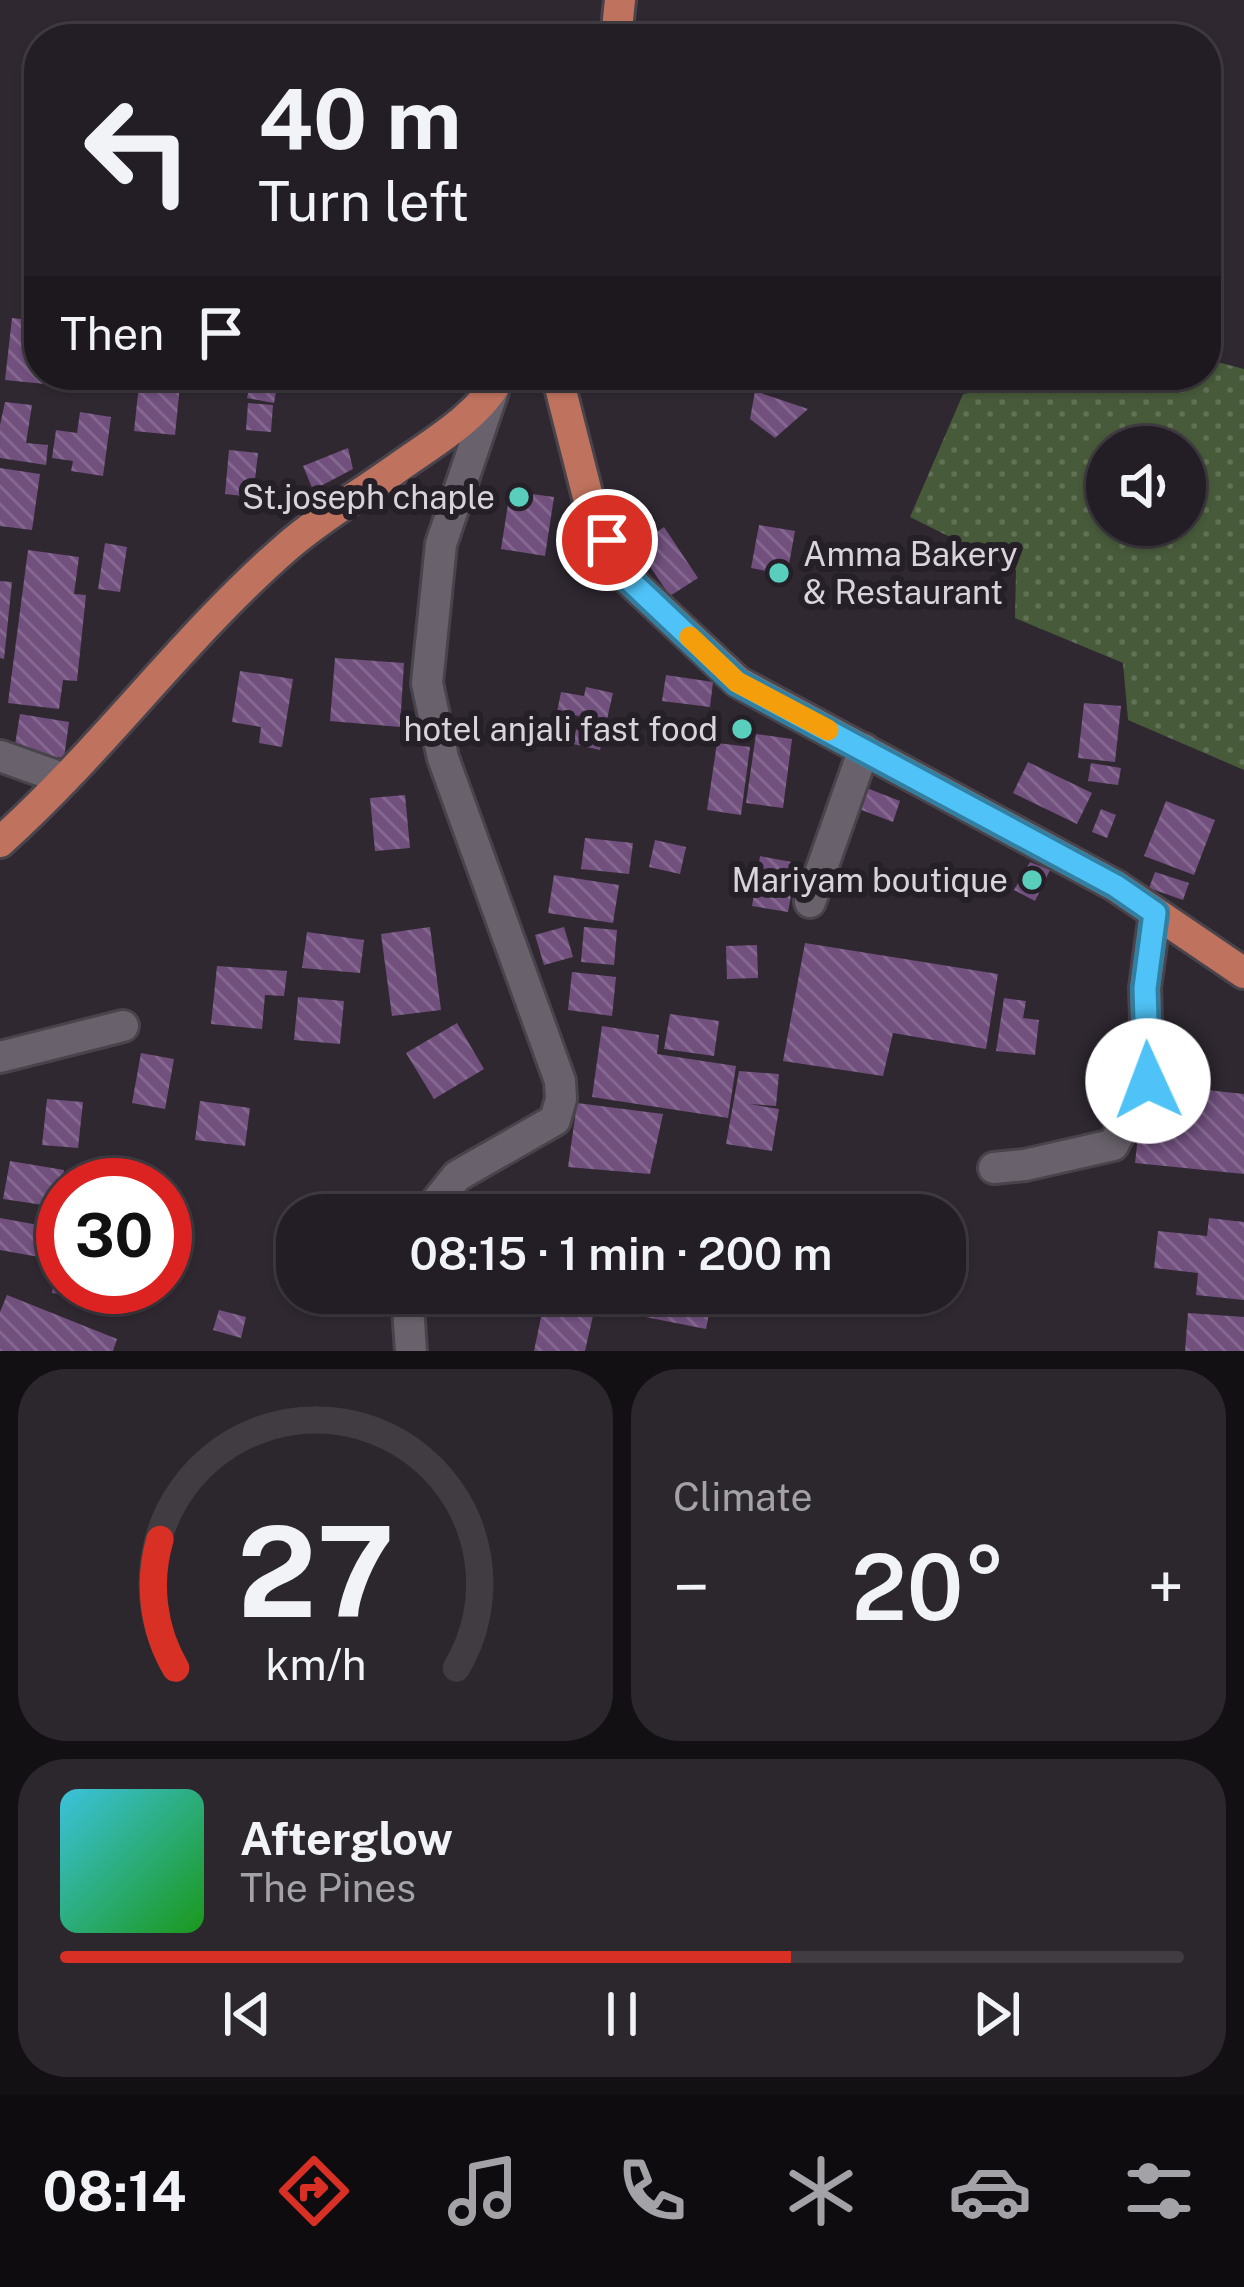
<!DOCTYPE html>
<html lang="en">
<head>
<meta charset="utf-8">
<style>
  :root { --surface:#231e25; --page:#2b272d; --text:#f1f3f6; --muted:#a3a2a7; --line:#403c42; --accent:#d93025 }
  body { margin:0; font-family:"Public Sans",sans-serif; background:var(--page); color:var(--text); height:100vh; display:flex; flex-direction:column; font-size:45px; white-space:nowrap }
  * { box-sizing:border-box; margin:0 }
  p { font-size:39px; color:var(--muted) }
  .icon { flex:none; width:66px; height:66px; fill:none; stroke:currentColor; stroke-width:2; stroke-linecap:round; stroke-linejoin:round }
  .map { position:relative; height:1351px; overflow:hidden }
  .panel { display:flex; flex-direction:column; gap:18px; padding:18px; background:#131014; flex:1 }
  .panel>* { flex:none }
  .hud { position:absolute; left:24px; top:24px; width:1197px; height:366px; border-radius:48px; box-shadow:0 3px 9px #0004,0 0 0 3px var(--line); background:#231e25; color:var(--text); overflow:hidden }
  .controls { position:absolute; left:1086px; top:426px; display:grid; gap:24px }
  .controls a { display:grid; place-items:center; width:120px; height:120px; border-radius:50%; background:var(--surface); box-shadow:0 3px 9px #0004,0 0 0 3px var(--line); font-size:60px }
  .speed { position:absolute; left:36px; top:1158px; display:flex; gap:24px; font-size:60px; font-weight:700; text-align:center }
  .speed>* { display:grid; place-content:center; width:156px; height:156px; border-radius:50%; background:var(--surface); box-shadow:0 3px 9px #0004,0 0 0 3px var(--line); line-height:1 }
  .speed .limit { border:18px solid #d22; background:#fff; color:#111 }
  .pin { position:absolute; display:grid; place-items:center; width:102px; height:102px; color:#fff; margin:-51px; border:6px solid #fff; border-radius:50%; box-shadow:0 3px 12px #0007 }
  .me { position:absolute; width:132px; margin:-66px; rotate:358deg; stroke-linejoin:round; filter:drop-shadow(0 0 9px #0008) }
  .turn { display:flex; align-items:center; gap:42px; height:252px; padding:0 36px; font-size:54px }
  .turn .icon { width:156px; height:156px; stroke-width:2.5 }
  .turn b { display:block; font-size:84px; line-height:102px }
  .then { display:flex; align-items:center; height:114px; padding:0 36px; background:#0003; gap:24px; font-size:45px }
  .big { font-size:90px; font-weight:600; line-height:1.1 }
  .panel .widget { flex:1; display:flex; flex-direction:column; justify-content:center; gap:18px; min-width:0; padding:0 42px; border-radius:48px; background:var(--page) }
  .panel .dial { align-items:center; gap:0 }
  .dial svg { height:312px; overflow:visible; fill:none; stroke:var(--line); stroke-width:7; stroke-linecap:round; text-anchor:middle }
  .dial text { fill:var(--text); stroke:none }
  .song { display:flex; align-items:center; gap:36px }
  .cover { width:144px; height:144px; border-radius:18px; background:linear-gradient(135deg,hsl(190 70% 55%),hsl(120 70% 35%)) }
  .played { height:12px; border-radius:6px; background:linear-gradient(90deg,var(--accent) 65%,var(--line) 65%) }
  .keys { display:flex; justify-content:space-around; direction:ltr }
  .heat { display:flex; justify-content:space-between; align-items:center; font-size:66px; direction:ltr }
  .panel .tiles { flex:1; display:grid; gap:18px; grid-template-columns:1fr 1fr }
  .widget:last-child { grid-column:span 2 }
  .trip { position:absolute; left:276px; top:1194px; width:690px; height:120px; border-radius:48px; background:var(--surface); box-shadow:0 3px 9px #0004,0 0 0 3px var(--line); font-weight:600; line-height:120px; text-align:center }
  .tab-bar { display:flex; height:192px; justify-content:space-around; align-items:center; background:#0e0c0f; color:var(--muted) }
  .tab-bar .icon { width:84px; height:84px }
  .tab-bar .selected { color:var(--accent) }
  .tab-bar b { font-size:54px; color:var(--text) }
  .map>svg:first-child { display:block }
</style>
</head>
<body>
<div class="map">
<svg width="1244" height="1351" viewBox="0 0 1244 1351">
  <defs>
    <pattern id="grass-dots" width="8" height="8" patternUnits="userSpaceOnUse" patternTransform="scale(3)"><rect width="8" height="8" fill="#475a3a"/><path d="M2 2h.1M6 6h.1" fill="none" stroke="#617156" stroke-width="1.8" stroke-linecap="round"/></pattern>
    <pattern id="building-back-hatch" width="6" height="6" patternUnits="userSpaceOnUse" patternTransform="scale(3)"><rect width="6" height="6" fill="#71507e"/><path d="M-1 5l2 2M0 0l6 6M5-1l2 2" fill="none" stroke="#846890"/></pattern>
  </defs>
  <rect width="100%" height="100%" fill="#2f2831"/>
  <path fill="url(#grass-dots)" fill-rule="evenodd" d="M1206,359L1244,369V770L1128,720L1123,663L1015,618L1016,570L910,517L963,394L1054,375H1206ZM1107,447H1185V525H1107Z"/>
  <g fill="url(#building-back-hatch)">
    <path d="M449,29L495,36V39H448Z"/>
    <path d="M12,318L39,321V375H56L55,385L5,380Z"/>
    <path d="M78,375H112L110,391L77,387Z"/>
    <path d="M140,375H181L175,435L134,431Z"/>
    <path d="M252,375H279L274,403L247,398Z"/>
    <path d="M290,375H322L321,389L289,386Z"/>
    <path d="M755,391L808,409L775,438L750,419Z"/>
    <path d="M5,402L32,405L26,443L48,445L46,465L0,458V425Z"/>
    <path d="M248,403L273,405L271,432L246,430Z"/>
    <path d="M80,412L111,417L103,476L71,471L73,461L52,458L56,430L77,433Z"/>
    <path d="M348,448L353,469L313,490L303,466Z"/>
    <path d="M229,450L258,453L253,497L225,494Z"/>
    <path d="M0,468L40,474L32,530L0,526Z"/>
    <path d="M510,491L554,497L545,556L501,549Z"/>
    <path d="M759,525L795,531L787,575L751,568Z"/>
    <path d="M664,527L698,578L670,596L636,546Z"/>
    <path d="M105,543L127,547L120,592L98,589Z"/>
    <path d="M28,550L79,557L74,594L86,595L77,681L63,680L59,709L8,703Z"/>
    <path d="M0,581L12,582L4,659L0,658Z"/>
    <path d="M335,658L404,663L400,727L330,721Z"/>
    <path d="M240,671L293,679L282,747L259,743L261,727L232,722Z"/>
    <path d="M666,675L713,682L710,707L662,701Z"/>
    <path d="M586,687L613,693L600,750L573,744L579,716L557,712L561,692L584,696Z"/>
    <path d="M1084,703L1121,706L1115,762L1078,758Z"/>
    <path d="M20,714L69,722L64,758L14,751Z"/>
    <path d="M756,734L792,739L783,808L746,803Z"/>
    <path d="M717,743L750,747L741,815L707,810Z"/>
    <path d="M1028,762L1092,793L1077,824L1013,793Z"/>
    <path d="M1091,763L1121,768L1118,785L1088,781Z"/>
    <path d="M859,785L900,801L893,822L851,806Z"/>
    <path d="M405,795L410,848L375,851L370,798Z"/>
    <path d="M1166,801L1215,820L1194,875L1144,856Z"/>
    <path d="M1101,809L1116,815L1107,838L1092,832Z"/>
    <path d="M585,838L633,843L629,874L581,869Z"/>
    <path d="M655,840L686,847L680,874L649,867Z"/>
    <path d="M760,856L797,863L788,912L752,906Z"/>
    <path d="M1030,862L1050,870L1035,901L1014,890Z"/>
    <path d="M1155,872L1189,883L1183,900L1149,888Z"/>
    <path d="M554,875L619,885L613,923L548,913Z"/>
    <path d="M430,927L441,1010L392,1016L381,934Z"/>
    <path d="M564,927L573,957L544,965L535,935Z"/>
    <path d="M584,927L617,930L614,965L581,962Z"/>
    <path d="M307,932L364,940L360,973L302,968Z"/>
    <path d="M805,943L998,974L986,1049L893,1033L883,1076L783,1061Z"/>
    <path d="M757,945L758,978L727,979L726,946Z"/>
    <path d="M217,966L287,971L284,996L265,995L262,1029L211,1024Z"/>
    <path d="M572,972L616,977L612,1016L568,1010Z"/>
    <path d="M298,997L344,1001L340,1044L294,1040Z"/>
    <path d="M1004,998L1026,1001L1023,1018L1039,1020L1035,1055L996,1051Z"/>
    <path d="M670,1014L719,1021L714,1056L664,1049Z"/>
    <path d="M457,1023L484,1069L434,1099L406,1053Z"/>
    <path d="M602,1026L659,1035L657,1054L736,1066L728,1118L592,1097Z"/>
    <path d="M141,1053L174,1059L165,1109L132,1103Z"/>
    <path d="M739,1071L779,1074L776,1106L749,1104L779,1109L772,1151L726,1144Z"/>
    <path d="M1198,1089L1244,1094V1174L1135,1163L1141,1109L1196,1115Z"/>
    <path d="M47,1099L83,1102L78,1148L42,1145Z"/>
    <path d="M200,1101L250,1108L245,1146L195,1140Z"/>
    <path d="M577,1103L663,1114L650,1174L568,1167Z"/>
    <path d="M10,1161L64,1170L57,1207L3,1199Z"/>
    <path d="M0,1218L44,1226L39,1257L0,1250Z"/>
    <path d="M1209,1218L1244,1222V1300L1196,1295L1198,1273L1154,1268L1158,1231L1207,1236Z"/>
    <path d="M60,1229L63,1287H126L124,1302L52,1293Z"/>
    <path d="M546,1293H713L706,1329L595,1307L585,1351H534Z"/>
    <path d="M7,1295L117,1339L113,1351H0V1312Z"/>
    <path d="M219,1310L246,1317L241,1338L213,1330Z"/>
    <path d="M1188,1313L1244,1317V1351H1185Z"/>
  </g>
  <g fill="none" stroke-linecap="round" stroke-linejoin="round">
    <g stroke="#49444b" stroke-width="36">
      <g id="minor">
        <path d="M0,756L65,779"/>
        <path d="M810,902L864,749"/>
        <path d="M0,1057L123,1026"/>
        <path d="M994,1168L1025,1165L1113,1145L1148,1081L1145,988L1155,913"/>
        <path d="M426,1215L457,1176L555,1120L561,1099L560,1081L443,758L427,683L441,544L493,391"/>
        <path d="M407,1293L411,1351"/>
      </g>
    </g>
    <g stroke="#49444b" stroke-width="36">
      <g id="major">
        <path d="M616,39L620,0"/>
        <path d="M557,375L590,505L624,575L738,682L1116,886L1244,973"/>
        <path d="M0,842C103,750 184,636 288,546C320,518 358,496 393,471C430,444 479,418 501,375"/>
      </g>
    </g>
    <use href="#minor" stroke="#69626c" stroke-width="30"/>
    <use href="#major" stroke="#bf735e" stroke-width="30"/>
  </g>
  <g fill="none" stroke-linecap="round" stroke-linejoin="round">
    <g stroke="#337fa1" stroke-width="30">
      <path id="route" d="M607,540L624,575L737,682L1116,886L1155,913L1145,988L1148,1081"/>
    </g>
    <use href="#route" stroke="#4fc3f7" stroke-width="21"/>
    <path stroke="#f59e0b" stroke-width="21" d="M690,637L737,682L828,730"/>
  </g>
  <g fill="#5acebd" stroke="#251f27" stroke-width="4.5">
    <circle cx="519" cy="497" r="12"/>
    <circle cx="779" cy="573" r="12"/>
    <circle cx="742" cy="729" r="12"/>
    <circle cx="1032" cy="880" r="12"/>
  </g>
  <g text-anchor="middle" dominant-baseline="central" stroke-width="12" stroke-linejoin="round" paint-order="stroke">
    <g font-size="33" fill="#d8d4d9" stroke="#251f27" text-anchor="end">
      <text x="495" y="497">St.joseph chaple</text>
      <text x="803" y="554" text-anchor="start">Amma Bakery<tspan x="803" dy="38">&amp; Restaurant</tspan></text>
      <text x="718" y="729">hotel anjali fast food</text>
      <text x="1008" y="880">Mariyam boutique</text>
    </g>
  </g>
</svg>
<div class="controls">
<a><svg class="icon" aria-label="sound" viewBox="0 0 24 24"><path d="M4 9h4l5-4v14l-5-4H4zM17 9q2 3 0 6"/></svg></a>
</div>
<div class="speed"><div class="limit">30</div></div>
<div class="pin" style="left:607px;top:540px;background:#d93025"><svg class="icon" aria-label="arrive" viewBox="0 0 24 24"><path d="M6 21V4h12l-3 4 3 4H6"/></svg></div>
<svg class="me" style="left:1148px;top:1081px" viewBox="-20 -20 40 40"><circle r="19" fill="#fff"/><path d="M0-13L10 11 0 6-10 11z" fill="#4fc3f7"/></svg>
<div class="trip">08:15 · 1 min · 200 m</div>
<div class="hud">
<div class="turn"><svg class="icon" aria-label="left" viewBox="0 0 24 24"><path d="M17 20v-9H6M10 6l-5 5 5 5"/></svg><div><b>40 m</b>Turn left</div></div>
<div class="then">Then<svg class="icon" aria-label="arrive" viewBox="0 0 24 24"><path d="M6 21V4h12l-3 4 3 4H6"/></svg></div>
</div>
</div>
<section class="panel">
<div class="tiles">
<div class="widget dial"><svg viewBox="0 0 100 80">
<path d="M14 69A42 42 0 1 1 86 69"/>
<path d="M14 69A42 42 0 0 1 10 36" stroke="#d93025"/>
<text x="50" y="56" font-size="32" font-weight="700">27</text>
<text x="50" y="72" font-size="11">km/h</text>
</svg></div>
<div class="widget"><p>Climate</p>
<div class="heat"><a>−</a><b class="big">20°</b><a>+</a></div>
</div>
<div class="widget">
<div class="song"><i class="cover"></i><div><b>Afterglow</b><p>The Pines</p></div></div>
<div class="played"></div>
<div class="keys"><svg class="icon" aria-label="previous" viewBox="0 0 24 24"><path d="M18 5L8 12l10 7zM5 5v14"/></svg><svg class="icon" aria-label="pause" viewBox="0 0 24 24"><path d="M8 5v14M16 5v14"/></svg><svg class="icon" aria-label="next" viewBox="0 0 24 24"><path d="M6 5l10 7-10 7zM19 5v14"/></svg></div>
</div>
</div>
</section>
<nav class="tab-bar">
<b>08:14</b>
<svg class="icon selected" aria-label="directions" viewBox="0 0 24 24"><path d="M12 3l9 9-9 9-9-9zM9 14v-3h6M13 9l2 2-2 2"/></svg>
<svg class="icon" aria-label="music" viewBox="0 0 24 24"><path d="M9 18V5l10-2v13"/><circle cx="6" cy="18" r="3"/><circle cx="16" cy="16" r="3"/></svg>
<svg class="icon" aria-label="phone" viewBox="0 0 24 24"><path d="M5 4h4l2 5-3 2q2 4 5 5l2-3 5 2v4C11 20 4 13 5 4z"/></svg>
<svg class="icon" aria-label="climate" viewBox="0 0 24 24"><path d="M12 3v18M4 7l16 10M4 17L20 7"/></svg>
<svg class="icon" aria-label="car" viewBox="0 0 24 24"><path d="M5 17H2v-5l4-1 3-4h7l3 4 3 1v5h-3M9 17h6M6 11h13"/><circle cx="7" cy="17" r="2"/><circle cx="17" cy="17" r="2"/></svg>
<svg class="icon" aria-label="filters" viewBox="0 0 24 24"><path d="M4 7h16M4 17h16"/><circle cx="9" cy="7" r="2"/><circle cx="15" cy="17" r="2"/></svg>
</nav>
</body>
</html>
